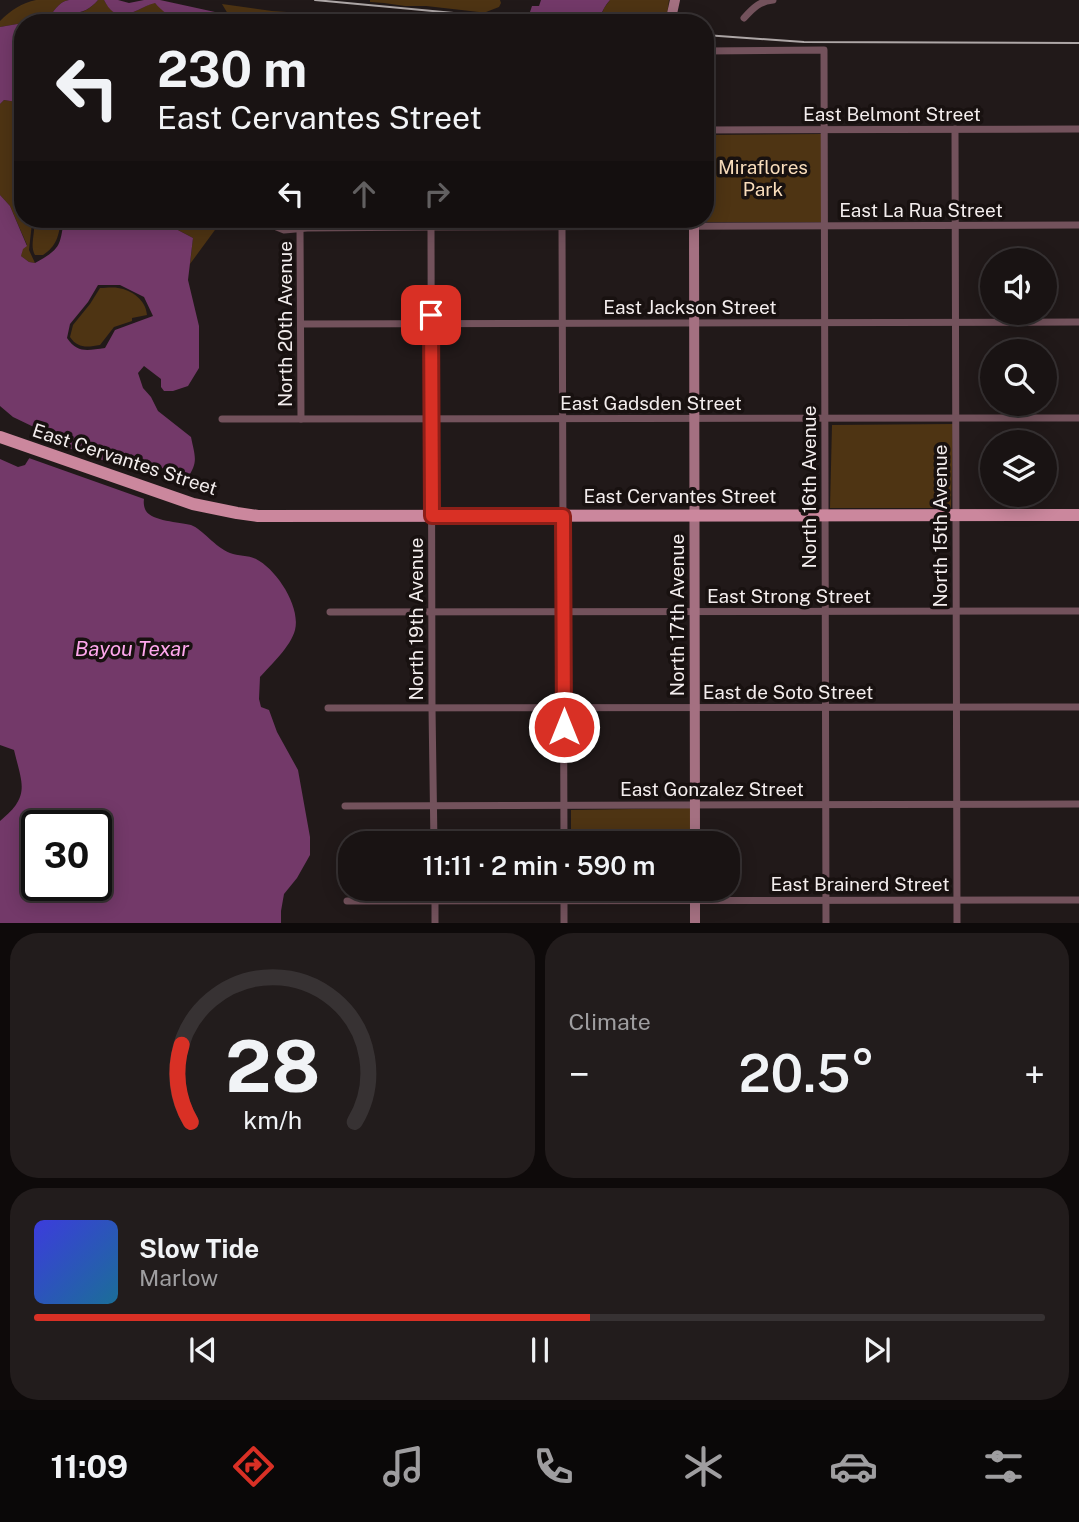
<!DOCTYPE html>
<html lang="en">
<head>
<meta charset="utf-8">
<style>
  :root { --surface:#191313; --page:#221c1c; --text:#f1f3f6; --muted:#9f9ea0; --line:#373233; --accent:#d93025 }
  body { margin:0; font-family:"Public Sans",sans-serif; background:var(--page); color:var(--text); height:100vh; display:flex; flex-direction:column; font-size:26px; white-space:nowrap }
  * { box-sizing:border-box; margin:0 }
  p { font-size:23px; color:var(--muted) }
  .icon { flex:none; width:38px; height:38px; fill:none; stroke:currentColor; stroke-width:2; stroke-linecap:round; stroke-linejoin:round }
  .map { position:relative; height:923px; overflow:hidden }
  .details { display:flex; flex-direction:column; gap:10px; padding:10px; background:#0e0a0a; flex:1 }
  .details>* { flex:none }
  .top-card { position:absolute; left:14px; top:14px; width:700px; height:214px; border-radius:28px; box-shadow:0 4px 18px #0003,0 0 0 2px var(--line); background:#191313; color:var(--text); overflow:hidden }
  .buttons { position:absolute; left:980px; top:248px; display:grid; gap:14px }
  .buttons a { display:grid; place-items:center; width:77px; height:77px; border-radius:50%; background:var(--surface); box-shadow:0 4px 18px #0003,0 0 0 2px var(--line); font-size:35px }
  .speed { position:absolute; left:21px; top:810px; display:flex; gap:14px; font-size:35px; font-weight:700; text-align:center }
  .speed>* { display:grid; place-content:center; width:91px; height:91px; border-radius:50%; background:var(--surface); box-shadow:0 4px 18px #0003,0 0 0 2px var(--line); line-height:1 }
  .speed .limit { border:4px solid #111; border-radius:10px; background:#fff; color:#111 }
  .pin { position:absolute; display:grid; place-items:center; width:60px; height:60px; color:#fff; margin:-30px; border-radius:14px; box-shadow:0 4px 10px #0006 }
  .me { position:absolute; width:77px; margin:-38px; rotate:0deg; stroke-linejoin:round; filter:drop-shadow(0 0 5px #0008) }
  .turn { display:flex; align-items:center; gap:24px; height:147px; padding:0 28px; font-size:32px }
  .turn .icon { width:91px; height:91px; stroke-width:2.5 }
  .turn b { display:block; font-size:49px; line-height:60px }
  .lanes { display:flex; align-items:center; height:66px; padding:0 28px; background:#0003; justify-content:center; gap:35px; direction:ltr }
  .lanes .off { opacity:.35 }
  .big { font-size:52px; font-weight:600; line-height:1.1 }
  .details .widget { flex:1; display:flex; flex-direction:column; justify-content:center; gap:10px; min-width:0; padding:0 24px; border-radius:28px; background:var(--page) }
  .details .dial { align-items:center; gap:0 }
  .dial svg { height:182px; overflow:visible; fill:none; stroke:var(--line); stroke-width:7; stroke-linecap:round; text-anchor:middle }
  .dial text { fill:var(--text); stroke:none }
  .song { display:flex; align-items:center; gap:21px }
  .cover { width:84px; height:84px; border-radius:10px; background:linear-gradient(135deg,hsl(240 70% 55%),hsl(200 70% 35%)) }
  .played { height:7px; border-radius:4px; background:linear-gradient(90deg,var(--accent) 55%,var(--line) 55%) }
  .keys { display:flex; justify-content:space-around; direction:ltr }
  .heat { display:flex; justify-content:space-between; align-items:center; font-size:38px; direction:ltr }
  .details .tiles { flex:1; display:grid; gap:10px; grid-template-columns:1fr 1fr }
  .widget:last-child { grid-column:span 2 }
  .trip { position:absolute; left:338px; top:831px; width:402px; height:70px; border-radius:28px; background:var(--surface); box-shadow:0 4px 18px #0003,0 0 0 2px var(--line); font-weight:600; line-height:70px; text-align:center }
  .dock { display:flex; height:112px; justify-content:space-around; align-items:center; background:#0a0808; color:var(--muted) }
  .dock .icon { width:49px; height:49px }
  .dock .selected { color:var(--accent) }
  .dock b { font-size:32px; color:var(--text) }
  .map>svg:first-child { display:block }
</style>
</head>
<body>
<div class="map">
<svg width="1079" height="924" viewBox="0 0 1079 924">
  <rect width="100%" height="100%" fill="#211919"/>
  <g fill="#4e3413">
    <path d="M36,0H69C58,2 53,12 47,21L23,23L0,27V21C11,10 22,3 36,0Z"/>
    <path d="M98,0H104C116,24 134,12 152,3H155L168,14L189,23H71V13C82,14 90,9 98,0Z"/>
    <path d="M370,0H500L501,3L499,7L486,12H479L426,6H405L384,3L370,2Z"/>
    <path d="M610,0H669L666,23H633L600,20L604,8Z"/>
    <path d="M222,4L272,11L361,17L394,23H246L231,19Z"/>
    <path d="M4,100L23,103V185L19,190L23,203V219H30L32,223L29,250L35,263L29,262L21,256L22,249L27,245L10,206L0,195V104Z"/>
    <path d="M822,134V222H705L703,219H705V135Z"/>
    <path d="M33,219H61C59,235 57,246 43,255H35C29,244 37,231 33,219Z"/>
    <path d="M157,219H223L190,264L193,238Z"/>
    <path d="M100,288C105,288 113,287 118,288C132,290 146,300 147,315L132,318V321L114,327L100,345C88,347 78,349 70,337L73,325L90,304Z"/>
    <path d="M953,424L951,508H830L832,425Z"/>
    <path d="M692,808V843L571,844V810Z"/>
    <rect x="570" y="889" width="122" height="9"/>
  </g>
  <g fill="#733969" fill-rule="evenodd">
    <path d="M69,0H98C90,9 83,13 71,13V23H29L47,21C53,12 58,2 69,0Z"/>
    <path d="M104,0H118L129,3L144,0H160L215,12L229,23C202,23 174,26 155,3C136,8 118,28 104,0Z"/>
    <path d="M541,0H610C605,6 599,14 601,23H529L530,12L532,6H539Z"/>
    <path d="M23,23V103L4,100L0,104V27Z"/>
    <path d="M0,195L10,206L27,246L23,249L21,256L29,262L35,263C60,249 60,247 64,219H157L193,238L188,280L199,326V368L188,386L173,391H164L161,387V379L144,366L138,373L143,388L151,397L158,411L191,437C195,457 199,462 186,480L163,468L155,471C150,482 139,499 146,511C152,521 179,522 191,525C202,529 215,547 230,553C238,556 248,555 256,559C276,569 301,606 295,630C291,646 271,665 260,677L259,699L261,707L269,710L277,732L298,770L310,837V855L297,878L284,894L281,911V923H0V821C31,796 22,784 14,750L0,745V459L18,467L25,465L30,457L38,429L13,417L0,406ZM98,285H120L144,297L153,316L115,330L105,348C88,350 78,354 67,338L70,324L88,302ZM37,826H96V886H37Z"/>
  </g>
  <path fill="#211919" d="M32,435L156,479L147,500L26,457Z"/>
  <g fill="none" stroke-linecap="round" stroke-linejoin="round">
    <g stroke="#73525c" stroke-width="7">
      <path d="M744,18C753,8 760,1 773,0"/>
      <path d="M705,51L824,50L826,924"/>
      <path d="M955,129L957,924"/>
      <path d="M705,130L1079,129"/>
      <path d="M269,219L274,226L284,230L307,228L431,227L1079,225"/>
      <path d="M562,226L564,844"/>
      <path d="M431,227L432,708L434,844"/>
      <path d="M300,228L301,419"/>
      <path d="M301,324L1079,322"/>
      <path d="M222,419L1079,418"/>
      <path d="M330,612L1079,611"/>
      <path d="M328,708L1079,707"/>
      <path d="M345,806L1079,804"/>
      <path d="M435,889V924"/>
      <path d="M564,889V924"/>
      <path d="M347,901L1079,900"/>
    </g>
    <g stroke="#a47081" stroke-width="10">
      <path d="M670,23L675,0"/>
      <path d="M694,219L695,844"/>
      <path d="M695,889V924"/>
    </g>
    <path stroke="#cb879d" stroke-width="12" d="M0,437L193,504L237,513L258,516L1079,515"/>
    <g stroke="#aea7a7" stroke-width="2">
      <path d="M315,0L562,23"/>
      <path d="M705,35L804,42L1079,43"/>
    </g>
  </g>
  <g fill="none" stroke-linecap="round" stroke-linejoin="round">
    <g stroke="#8d1f18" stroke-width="18">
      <path id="route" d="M431,315L432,516H563L564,727"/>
    </g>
    <use href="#route" stroke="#d93025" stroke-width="12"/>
  </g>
  <g text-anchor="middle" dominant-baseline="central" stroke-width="7" stroke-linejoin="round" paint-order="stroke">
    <g font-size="19" fill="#f3eded" stroke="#181110">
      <text x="892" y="114">East Belmont Street</text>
      <text x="921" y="210">East La Rua Street</text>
      <text x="690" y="307">East Jackson Street</text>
      <text transform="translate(285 324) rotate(-90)">North 20th Avenue</text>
      <text x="651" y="403">East Gadsden Street</text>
      <text transform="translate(125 459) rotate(18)">East Cervantes Street</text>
      <text transform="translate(809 487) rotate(-90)">North 16th Avenue</text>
      <text x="680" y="496">East Cervantes Street</text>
      <text transform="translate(940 526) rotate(-90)">North 15th Avenue</text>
      <text x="789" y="596">East Strong Street</text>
      <text transform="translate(677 615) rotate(-90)">North 17th Avenue</text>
      <text transform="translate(416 619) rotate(-90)">North 19th Avenue</text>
      <text x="788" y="692">East de Soto Street</text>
      <text x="712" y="789">East Gonzalez Street</text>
      <text x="860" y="884">East Brainerd Street</text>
    </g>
    <g font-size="19" fill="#f9ddbc" stroke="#181110">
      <text x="763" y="167">Miraflores<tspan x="763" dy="22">Park</tspan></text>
    </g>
    <g font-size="21" font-style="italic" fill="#fea7ec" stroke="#181110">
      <text x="132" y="648">Bayou Texar</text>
    </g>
  </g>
</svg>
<div class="buttons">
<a><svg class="icon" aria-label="sound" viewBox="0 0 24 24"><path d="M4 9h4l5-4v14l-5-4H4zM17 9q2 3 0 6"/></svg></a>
<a><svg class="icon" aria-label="search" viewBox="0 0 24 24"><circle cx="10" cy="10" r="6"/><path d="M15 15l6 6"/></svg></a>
<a><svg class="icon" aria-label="layers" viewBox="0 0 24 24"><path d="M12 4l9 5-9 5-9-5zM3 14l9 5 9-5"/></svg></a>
</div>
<div class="speed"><div class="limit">30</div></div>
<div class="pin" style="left:431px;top:315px;background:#d93025"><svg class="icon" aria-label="arrive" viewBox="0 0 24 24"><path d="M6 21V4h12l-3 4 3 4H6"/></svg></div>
<svg class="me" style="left:564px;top:727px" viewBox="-20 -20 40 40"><circle r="17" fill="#d93025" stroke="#fff" stroke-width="3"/><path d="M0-11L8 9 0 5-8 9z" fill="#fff"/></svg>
<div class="trip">11:11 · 2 min · 590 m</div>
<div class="top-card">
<div class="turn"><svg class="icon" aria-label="left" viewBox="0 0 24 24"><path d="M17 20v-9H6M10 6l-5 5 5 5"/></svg><div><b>230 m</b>East Cervantes Street</div></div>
<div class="lanes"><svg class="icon" aria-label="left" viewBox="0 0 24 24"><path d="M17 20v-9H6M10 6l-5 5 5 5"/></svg><svg class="icon off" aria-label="ahead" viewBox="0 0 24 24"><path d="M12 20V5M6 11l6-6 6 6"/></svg><svg class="icon off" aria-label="right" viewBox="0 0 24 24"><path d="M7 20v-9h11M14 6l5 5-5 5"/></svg></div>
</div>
</div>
<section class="details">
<div class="tiles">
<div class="widget dial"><svg viewBox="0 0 100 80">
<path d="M14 69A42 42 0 1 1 86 69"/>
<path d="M14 69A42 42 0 0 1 10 35" stroke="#d93025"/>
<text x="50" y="56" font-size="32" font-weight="700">28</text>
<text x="50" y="72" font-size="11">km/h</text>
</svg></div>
<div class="widget"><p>Climate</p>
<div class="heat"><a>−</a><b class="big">20.5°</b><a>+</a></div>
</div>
<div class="widget">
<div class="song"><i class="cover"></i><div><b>Slow Tide</b><p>Marlow</p></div></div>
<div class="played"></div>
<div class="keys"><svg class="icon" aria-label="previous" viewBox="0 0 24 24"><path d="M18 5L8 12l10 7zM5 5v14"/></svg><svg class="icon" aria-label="pause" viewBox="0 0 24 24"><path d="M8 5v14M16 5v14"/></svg><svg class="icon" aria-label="next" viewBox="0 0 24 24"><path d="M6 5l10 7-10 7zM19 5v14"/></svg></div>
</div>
</div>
</section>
<nav class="dock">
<b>11:09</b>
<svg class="icon selected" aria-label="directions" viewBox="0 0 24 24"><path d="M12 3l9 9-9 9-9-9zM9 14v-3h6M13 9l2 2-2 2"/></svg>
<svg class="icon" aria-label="music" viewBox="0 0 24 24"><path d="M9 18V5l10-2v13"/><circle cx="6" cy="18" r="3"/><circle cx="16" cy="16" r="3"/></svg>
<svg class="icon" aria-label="phone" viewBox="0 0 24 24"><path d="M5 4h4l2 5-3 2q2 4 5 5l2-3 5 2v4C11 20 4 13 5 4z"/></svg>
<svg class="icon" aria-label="climate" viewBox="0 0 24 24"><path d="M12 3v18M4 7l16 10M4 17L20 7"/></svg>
<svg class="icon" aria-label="car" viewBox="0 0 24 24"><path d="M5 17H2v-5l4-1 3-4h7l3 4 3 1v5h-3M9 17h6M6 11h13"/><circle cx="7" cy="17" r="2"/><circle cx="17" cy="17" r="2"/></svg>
<svg class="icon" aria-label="filters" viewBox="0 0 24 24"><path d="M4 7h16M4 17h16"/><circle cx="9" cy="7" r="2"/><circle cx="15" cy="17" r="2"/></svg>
</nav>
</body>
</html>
